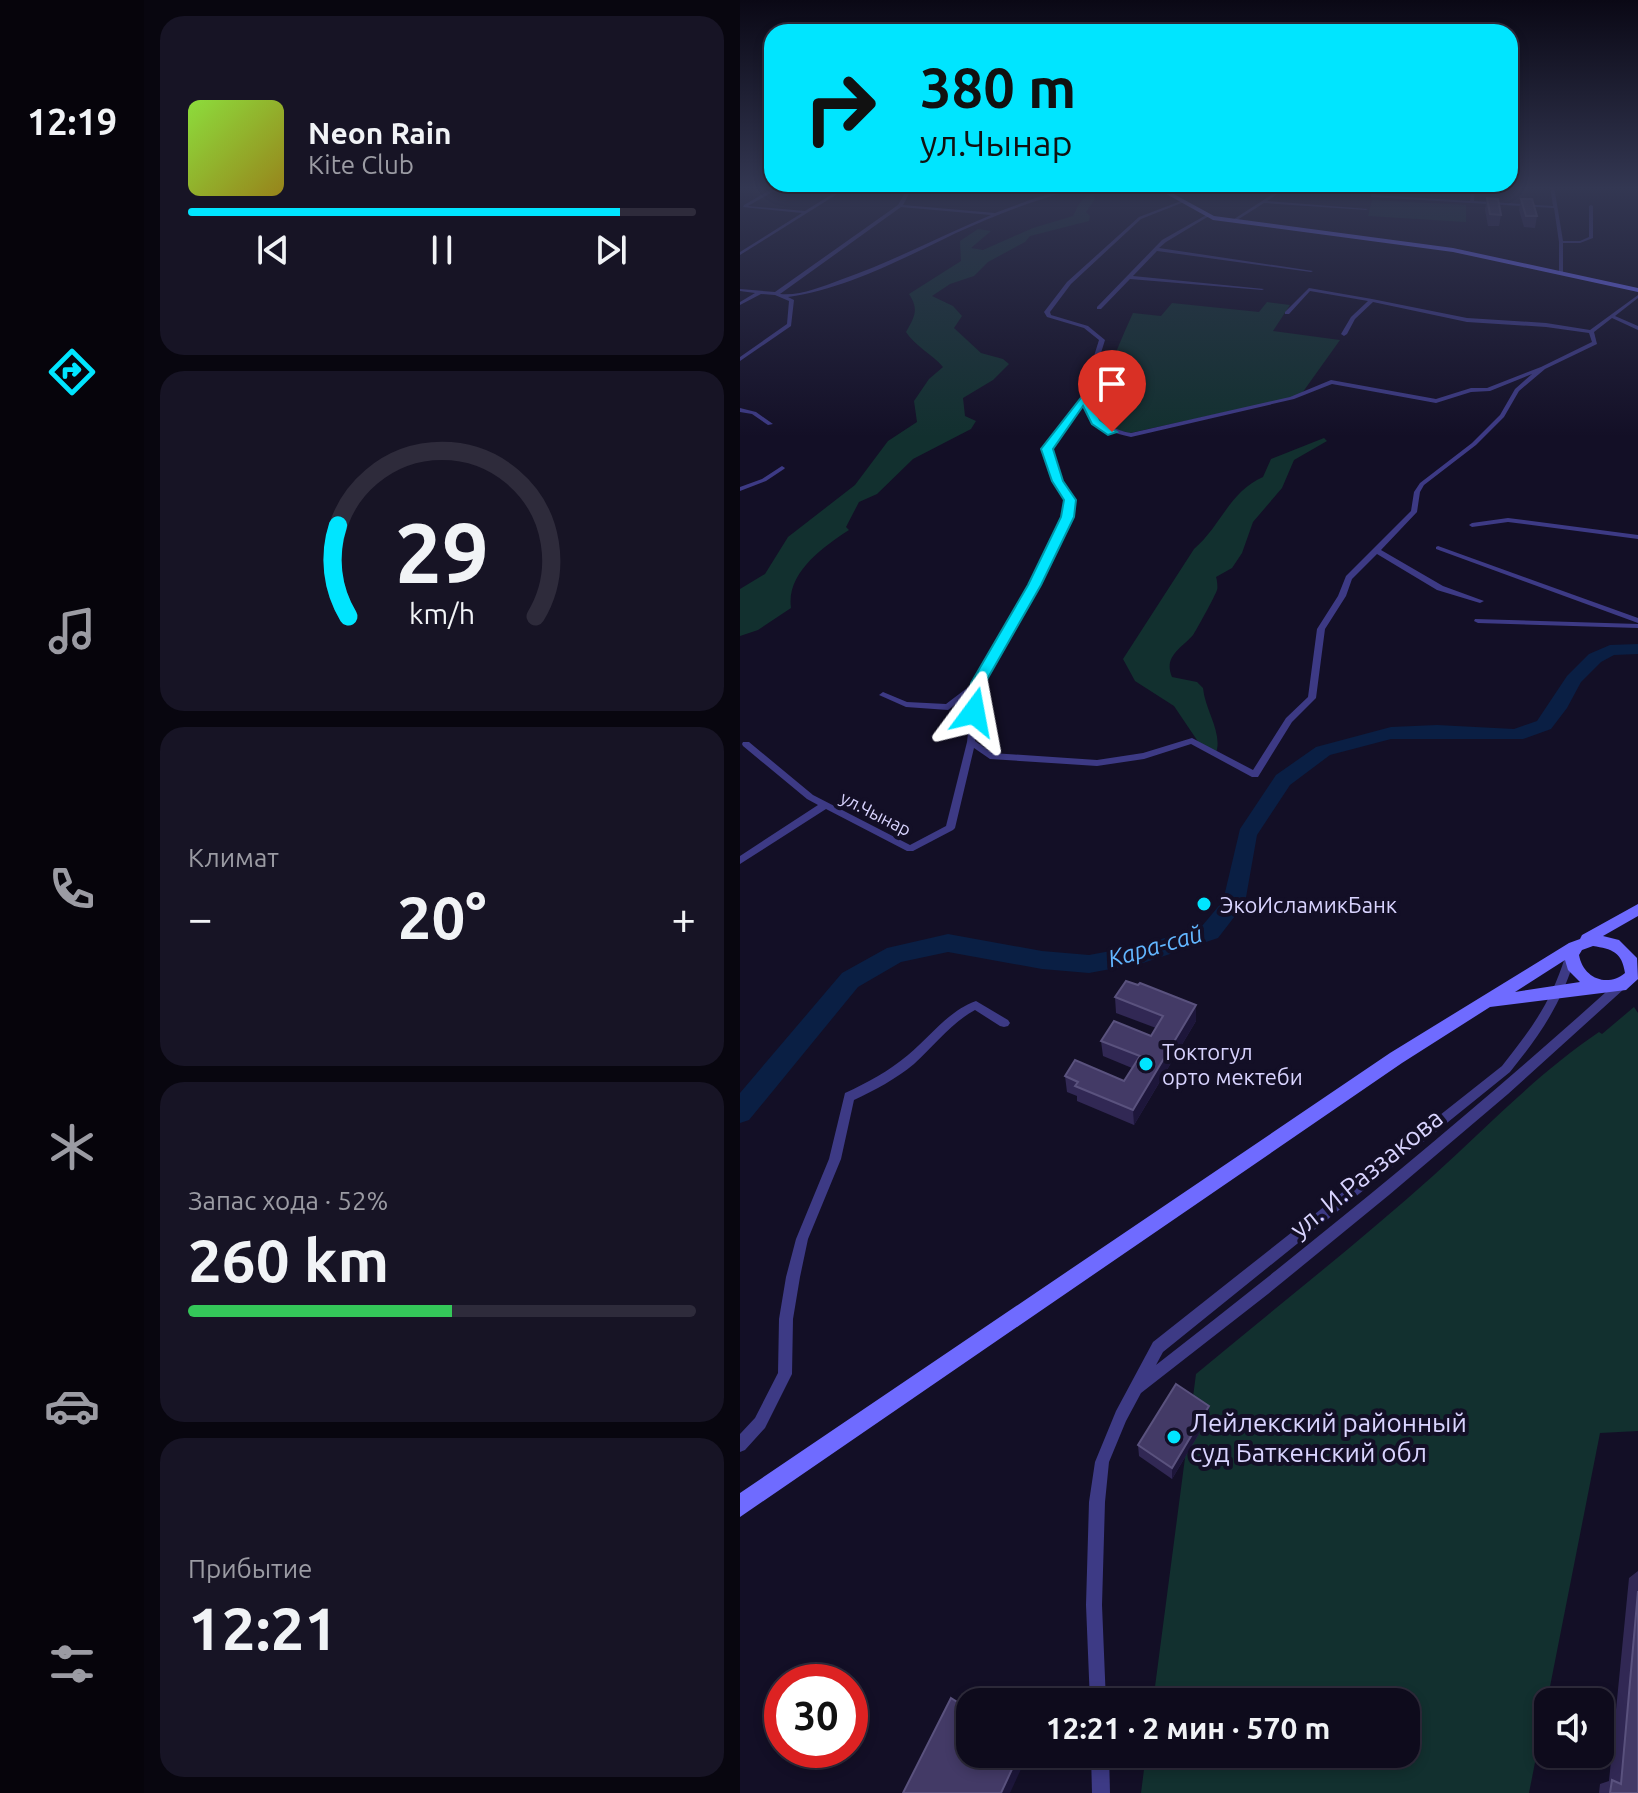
<!DOCTYPE html>
<html lang="ru">
<head>
<meta charset="utf-8">
<style>
  :root { --surface:#0e0b1c; --page:#171425; --text:#f1f3f6; --muted:#9b9ba3; --line:#2e2b3b; --accent:#00e5ff }
  body { margin:0; font-family:Ubuntu,sans-serif; background:var(--page); color:var(--text); height:100vh; display:flex; flex-direction:column; font-size:30px; white-space:nowrap }
  * { box-sizing:border-box; margin:0 }
  p { font-size:26px; color:var(--muted) }
  .icon { flex:none; width:44px; height:44px; fill:none; stroke:currentColor; stroke-width:2; stroke-linecap:round; stroke-linejoin:round }
  .map { position:relative; flex:1; overflow:hidden }
  .side { display:flex; flex-direction:column; gap:16px; padding:16px; background:#08060f; width:596px }
  .side>* { flex:none }
  .guide { position:absolute; left:24px; top:24px; width:754px; height:168px; border-radius:24px; box-shadow:0 4px 12px #0003,0 0 0 2px var(--line); background:#00e5ff; color:#111; overflow:hidden }
  .fabs { position:absolute; left:794px; top:1688px; display:grid; gap:16px }
  .fabs a { display:grid; place-items:center; width:80px; height:80px; border-radius:16px; background:var(--surface); box-shadow:0 4px 12px #0003,0 0 0 2px var(--line); font-size:40px }
  .speed { position:absolute; left:24px; top:1664px; display:flex; gap:16px; font-size:40px; font-weight:700; text-align:center }
  .speed>* { display:grid; place-content:center; width:104px; height:104px; border-radius:50%; background:var(--surface); box-shadow:0 4px 12px #0003,0 0 0 2px var(--line); line-height:1 }
  .speed .limit { border:12px solid #d22; background:#fff; color:#111 }
  .pin { position:absolute; display:grid; place-items:center; width:68px; height:68px; color:#fff; margin:-82px -34px; border-radius:50% 50% 50% 0; rotate:-45deg; box-shadow:0 0 8px #0007 }
  .pin .icon { rotate:45deg }
  .me { position:absolute; width:88px; margin:-44px; rotate:13deg; stroke-linejoin:round; filter:drop-shadow(0 0 6px #0008) }
  .turn { display:flex; align-items:center; gap:28px; height:168px; padding:0 24px; font-size:36px }
  .turn .icon { width:104px; height:104px; stroke-width:2.5 }
  .turn b { display:block; font-size:56px; line-height:68px }
  .big { font-size:60px; font-weight:700; line-height:1.1 }
  .side .card { flex:1; display:flex; flex-direction:column; justify-content:center; gap:12px; min-width:0; padding:0 28px; border-radius:24px; background:var(--page) }
  .side .dial { align-items:center; gap:0 }
  .dial svg { height:208px; overflow:visible; fill:none; stroke:var(--line); stroke-width:7; stroke-linecap:round; text-anchor:middle }
  .dial text { fill:var(--text); stroke:none }
  .song { display:flex; align-items:center; gap:24px }
  .cover { width:96px; height:96px; border-radius:12px; background:linear-gradient(135deg,hsl(90 70% 55%),hsl(50 70% 35%)) }
  .played { height:8px; border-radius:4px; background:linear-gradient(90deg,var(--accent) 85%,var(--line) 85%) }
  .keys { display:flex; justify-content:space-around; direction:ltr }
  .heat { display:flex; justify-content:space-between; align-items:center; font-size:44px; direction:ltr }
  .charge { height:12px; border-radius:6px; background:linear-gradient(90deg,#34c759 52%,var(--line) 0) }
  .trip { position:absolute; left:216px; top:1688px; width:464px; height:80px; border-radius:24px; background:var(--surface); box-shadow:0 4px 12px #0003,0 0 0 2px var(--line); font-weight:700; line-height:80px; text-align:center }
  main { display:flex; flex:1; min-height:0 }
  .tab-bar { display:flex; flex-direction:column; width:144px; justify-content:space-around; align-items:center; background:#06040b; color:var(--muted) }
  .tab-bar .icon { width:56px; height:56px }
  .tab-bar .current { color:var(--accent) }
  .tab-bar b { font-size:36px; color:var(--text) }
  .map>svg:first-child { display:block }
</style>
</head>
<body>
<main>
<nav class="tab-bar">
<b>12:19</b>
<svg class="icon current" aria-label="directions" viewBox="0 0 24 24"><path d="M12 3l9 9-9 9-9-9zM9 14v-3h6M13 9l2 2-2 2"/></svg>
<svg class="icon" aria-label="music" viewBox="0 0 24 24"><path d="M9 18V5l10-2v13"/><circle cx="6" cy="18" r="3"/><circle cx="16" cy="16" r="3"/></svg>
<svg class="icon" aria-label="phone" viewBox="0 0 24 24"><path d="M5 4h4l2 5-3 2q2 4 5 5l2-3 5 2v4C11 20 4 13 5 4z"/></svg>
<svg class="icon" aria-label="climate" viewBox="0 0 24 24"><path d="M12 3v18M4 7l16 10M4 17L20 7"/></svg>
<svg class="icon" aria-label="car" viewBox="0 0 24 24"><path d="M5 17H2v-5l4-1 3-4h7l3 4 3 1v5h-3M9 17h6M6 11h13"/><circle cx="7" cy="17" r="2"/><circle cx="17" cy="17" r="2"/></svg>
<svg class="icon" aria-label="filters" viewBox="0 0 24 24"><path d="M4 7h16M4 17h16"/><circle cx="9" cy="7" r="2"/><circle cx="15" cy="17" r="2"/></svg>
</nav>
<section class="side">
<div class="card">
<div class="song"><i class="cover"></i><div><b>Neon Rain</b><p>Kite Club</p></div></div>
<div class="played"></div>
<div class="keys"><svg class="icon" aria-label="previous" viewBox="0 0 24 24"><path d="M18 5L8 12l10 7zM5 5v14"/></svg><svg class="icon" aria-label="pause" viewBox="0 0 24 24"><path d="M8 5v14M16 5v14"/></svg><svg class="icon" aria-label="next" viewBox="0 0 24 24"><path d="M6 5l10 7-10 7zM19 5v14"/></svg></div>
</div>
<div class="card dial"><svg viewBox="0 0 100 80">
<path d="M14 69A42 42 0 1 1 86 69"/>
<path d="M14 69A42 42 0 0 1 10 34" stroke="#00e5ff"/>
<text x="50" y="56" font-size="32" font-weight="700">29</text>
<text x="50" y="72" font-size="11">km/h</text>
</svg></div>
<div class="card"><p>Климат</p>
<div class="heat"><a>−</a><b class="big">20°</b><a>+</a></div>
</div>
<div class="card"><p>Запас хода · 52%</p><b class="big">260 km</b><div class="charge"></div></div>
<div class="card"><p>Прибытие</p><b class="big">12:21</b></div>
</section>
<div class="map">
<svg width="898" height="1793" viewBox="0 0 898 1793">
  <rect width="100%" height="100%" fill="#130f26"/>
  <g fill="#12302f">
    <path d="M353,194L355,199L346,212L350,216L349,221L290,236L285,242L248,262L234,276L210,284L192,296L213,306L222,316L214,328L241,353L263,359L269,364L253,380L223,398L225,416L236,421L231,429L173,459L137,494L119,502L106,527L109,530C83,547 46,573 51,608L18,630L0,636V589L25,574L48,537L115,485L148,441L177,422L174,401L189,379L203,367C192,354 175,346 166,332C175,316 179,309 169,294L221,261L220,241L238,229L251,231L231,248L243,250L293,228L333,216C338,207 341,196 353,194Z"/>
    <path d="M632,200L726,205V222L628,216Z"/>
    <path d="M527,302L550,305L533,331L600,340L560,396L390,433C379,430 369,430 363,420C352,402 384,333 393,313L421,316L432,303L519,312Z"/>
    <path d="M584,438L587,441L554,460L542,488L513,522L502,553L492,568L476,577C477,579 478,588 477,590C476,594 456,631 453,635C442,648 423,656 432,677L457,682L463,688C465,710 483,733 476,753L461,746L434,706L395,681L383,659L454,549C481,526 489,492 523,477L531,459Z"/>
    <path d="M894,1007L898,1013V1431L860,1433L789,1793H401L406,1754H666V1702H413L456,1374C535,1308 617,1244 694,1175C748,1126 797,1074 859,1032L862,1034Z"/>
  </g>
  <g fill="none" stroke-linecap="round" stroke-linejoin="round">
    <path fill="#0a1f44" fill-rule="evenodd" d="M898,644V654L874,655L861,662L841,682L827,708L811,729L783,739H651L590,755L550,785L517,835L505,903L478,938L403,963L349,973L302,969L208,952L161,962L118,987L9,1120L0,1123V1093L102,973L147,948L208,934L302,951L349,955L403,945L462,926L483,901L500,829L536,775L576,747L651,727L697,725L774,729L797,721L827,676L849,654L870,645Z"/>
    <g fill="#3d3a85" fill-rule="evenodd">
      <path d="M37,186H43L8,206L65,211L105,186H110L0,255V252L62,213L3,207L4,205Z"/>
      <path d="M169,186H173L163,205L255,213L295,198L324,190L327,186H331L326,192C288,202 252,217 216,233C164,258 106,289 48,297L54,300L51,326L0,361V357L47,324L49,301L35,295L21,294L0,305V302L15,293L0,291V289L35,292L158,205ZM161,207L251,215C200,236 152,262 100,280C81,287 60,296 40,294Z"/>
      <path d="M545,186H550L527,201L628,209L626,210L524,203L494,222L491,221Z"/>
      <path d="M643,186H648L636,195L730,201L731,186H735L734,201L813,206L810,186H814L823,241H840L849,237V206L851,205L853,206V238L840,243H823V273L821,274L819,273V242L814,208L631,197V195Z"/>
      <path d="M441,201L444,202L401,219L331,284L310,312L311,315L348,326L365,340L347,398C356,419 369,429 391,433L550,397L591,380L696,399L731,388H747L801,367L852,342L849,333L806,327L727,322L633,302L615,319L607,334L604,336L601,334L611,317L628,301L570,291L549,314H545V312L569,288L632,299L727,318L806,323L850,330L898,295V298L875,316L898,326V330L872,318L854,332L857,344L805,369L779,391L764,417L736,445L684,485L680,492L677,512L641,550L703,586L744,601L740,603L697,590L637,554L612,579L606,596L585,629L576,698L552,722L518,777H512L451,744L404,759L357,766L250,759L234,748L215,828L213,830L173,851H167L86,809L0,864V856L78,805L67,799L3,746L2,744L3,742H9L73,795L170,845L206,826L227,742L233,691L208,710L166,707L139,695L143,692L167,702L206,704L235,682L290,585L313,536L325,517L327,500L315,481L304,449L341,398L359,340L344,328L307,317L304,312L327,282L399,217ZM792,374L775,389L760,415L732,443L680,483L674,492L671,511L606,576L598,596L577,629L568,697L546,718L513,770L452,738L403,753L357,760L252,753L235,741L242,683L298,585L319,536L331,517L333,500L321,481L310,449L343,403C354,425 368,432 391,437L554,399L592,384L696,403L731,392L750,391Z"/>
      <path d="M468,214L469,216L426,242L419,248L573,271L571,272L417,251L393,276L524,289L522,290L390,279L361,309H357V307L422,240Z"/>
      <path d="M0,408L16,412L33,424L28,425L12,414L0,412Z"/>
      <path d="M42,466L45,468L44,469L26,481L0,491V487L22,479Z"/>
      <path d="M768,518L898,535V539L768,522L732,527L729,525L732,523Z"/>
      <path d="M698,546L898,618V623L696,549V547Z"/>
      <path d="M735,619L898,624V628L738,623L734,621Z"/>
      <path d="M830,953L834,954L835,957C822,1003 800,1035 770,1072L423,1352L416,1365C574,1242 728,1117 876,983H884L885,986L884,989L768,1094L649,1195L528,1294L401,1393L386,1421L369,1462L365,1502L362,1605L366,1702H350L346,1605L349,1502L355,1462L376,1411L413,1342L762,1066C791,1029 811,1003 825,957L826,954Z"/>
      <path d="M236,1001L268,1020L270,1023L268,1026L264,1027L260,1026L235,1010C211,1023 194,1046 174,1064C156,1079 135,1090 114,1100L101,1159L68,1239L60,1277L53,1319L52,1374L25,1428L5,1450L0,1452V1434L15,1418L38,1373L39,1319L46,1277L56,1239L89,1159L105,1093C127,1083 149,1071 168,1055C191,1036 208,1011 236,1001Z"/>
      <path d="M351,1754H369L370,1793H352Z"/>
    </g>
    <g fill="#6f6bff" fill-rule="evenodd">
      <path d="M412,186H419L474,216L713,248L898,288V292L713,252L473,220Z"/>
      <path d="M898,904V916L863,936L879,940L897,958L898,979L886,990L750,1007L662,1063L0,1517V1493L650,1053L829,943L840,939L842,935ZM853,946C872,949 882,952 885,973C867,988 843,978 839,955L842,950ZM825,960L828,970L840,982L775,992Z"/>
    </g>
  </g>
  <g fill="#312854">
    <path d="M747,198L761,215L759,226H748L745,210Z"/>
    <path d="M781,199L797,216L795,228L784,227L779,210Z"/>
    <path d="M375,997L456,1005V1021L394,1125L337,1101V1096L327,1092L325,1076L384,1081L392,1068L363,1056L361,1041L411,1036L416,1028L376,1013Z"/>
    <path d="M469,1417L432,1479L399,1456L398,1445Z"/>
    <path d="M898,1571V1793H859L860,1784L869,1781L889,1578Z"/>
  </g>
  <g fill="#1d163a">
    <path d="M456,1005V1021L394,1125L393,1110Z"/>
    <path d="M469,1406V1417L432,1479V1468Z"/>
    <path d="M279,1754H288L270,1793H261Z"/>
  </g>
  <g fill="#433a66" stroke="#5a527e" stroke-width="2">
    <path d="M747,198L758,199L761,215L750,214Z"/>
    <path d="M781,199H792L797,216H786Z"/>
    <path d="M386,981L398,985L400,983L456,1005L393,1110L335,1086L338,1082L325,1076L335,1060L384,1081L400,1056L361,1041L374,1021L411,1036L423,1016L375,997Z"/>
    <path d="M436,1384L469,1406L432,1468L398,1445Z"/>
    <path d="M898,1591V1793H870L872,1780L881,1784Z"/>
    <path d="M211,1698L230,1710V1754H279L261,1793H163Z"/>
  </g>
  <linearGradient id="sky" x2="0" y2="1"><stop stop-color="#0a0815"/><stop offset="0.43" stop-color="#333752"/><stop offset="1" stop-color="#333752" stop-opacity="0"/></linearGradient>
  <rect width="898" height="437" fill="url(#sky)"/>
  <path fill="#00e5ff" stroke="#0095a6" stroke-width="2" d="M344,394L349,398L360,420L377,432L368,435L352,424L343,406L313,449L323,481L336,500L334,517L301,585L245,683L242,712L240,716H229L227,712L231,683L288,585L321,517L324,500L312,481L301,449Z"/>
  <g fill="#00e5ff" stroke="#130f26" stroke-width="3">
    <circle cx="464" cy="904" r="8"/>
    <circle cx="406" cy="1064" r="8"/>
    <circle cx="434" cy="1437" r="8"/>
  </g>
  <g text-anchor="middle" dominant-baseline="central" stroke-width="8" stroke-linejoin="round" paint-order="stroke">
    <g font-size="18" fill="#d9d4ff" stroke="#130f26">
      <text transform="translate(136 813) rotate(27)">ул.Чынар</text>
    </g>
    <g font-size="22" fill="#d9d4ff" stroke="#130f26" text-anchor="start">
      <text x="480" y="904">ЭкоИсламикБанк</text>
      <text x="422" y="1051">Токтогул<tspan x="422" dy="25">орто мектеби</tspan></text>
    </g>
    <g font-size="24" font-style="italic" fill="#62b6ff" stroke="#130f26">
      <text transform="translate(415 946) rotate(-16)">Кара-сай</text>
    </g>
    <g font-size="26" fill="#d9d4ff" stroke="#130f26">
      <text transform="translate(626 1173) rotate(-39)">ул. И.Раззакова</text>
    </g>
    <g font-size="26" fill="#d9d4ff" stroke="#130f26" text-anchor="start">
      <text x="450" y="1422">Лейлекский районный<tspan x="450" dy="30">суд Баткенский обл</tspan></text>
    </g>
  </g>
</svg>
<div class="fabs">
<a><svg class="icon" aria-label="sound" viewBox="0 0 24 24"><path d="M4 9h4l5-4v14l-5-4H4zM17 9q2 3 0 6"/></svg></a>
</div>
<div class="speed"><div class="limit">30</div></div>
<div class="pin" style="left:372px;top:432px;background:#d93025"><svg class="icon" aria-label="arrive" viewBox="0 0 24 24"><path d="M6 21V4h12l-3 4 3 4H6"/></svg></div>
<svg class="me" style="left:234px;top:712px" viewBox="-20 -20 40 40"><path d="M0-17L14 15 0 8-14 15z" fill="#00e5ff" stroke="#fff" stroke-width="4"/></svg>
<div class="trip">12:21 · 2 мин · 570 m</div>
<div class="guide">
<div class="turn"><svg class="icon" aria-label="right" viewBox="0 0 24 24"><path d="M7 20v-9h11M14 6l5 5-5 5"/></svg><div><b>380 m</b>ул.Чынар</div></div>
</div>
</div>
</main>
</body>
</html>
